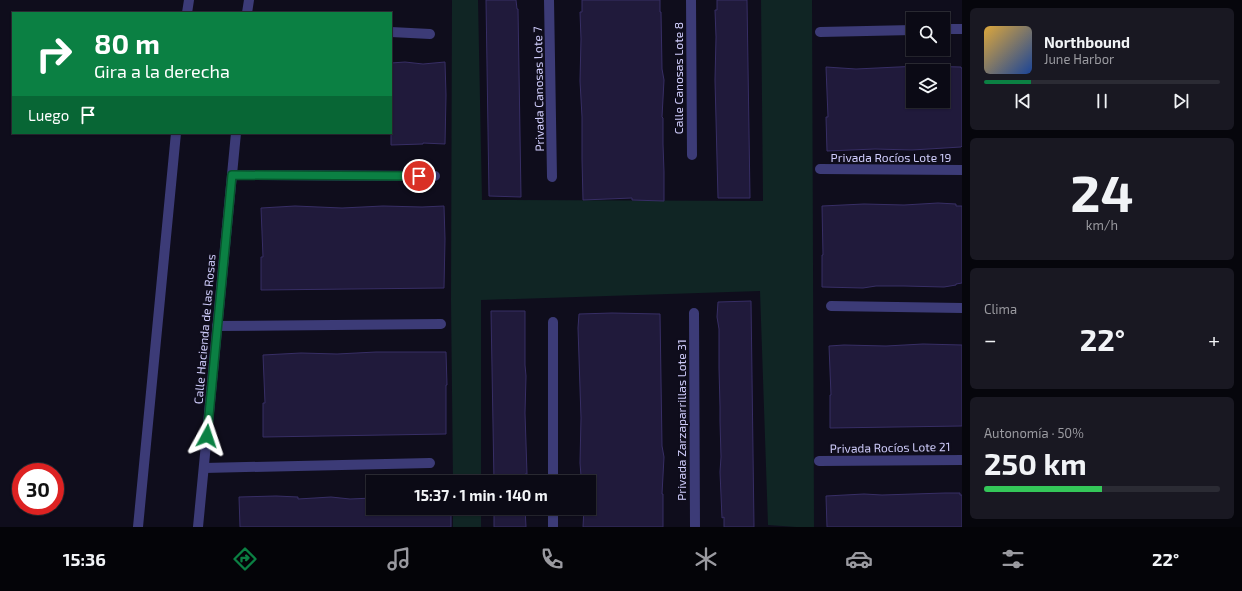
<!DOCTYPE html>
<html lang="es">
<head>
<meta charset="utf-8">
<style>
  :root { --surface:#0b0a15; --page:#191822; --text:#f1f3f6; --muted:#9a9aa0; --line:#2b2b34; --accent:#0b8043 }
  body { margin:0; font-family:"Exo 2",sans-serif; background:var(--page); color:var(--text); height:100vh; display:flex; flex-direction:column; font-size:15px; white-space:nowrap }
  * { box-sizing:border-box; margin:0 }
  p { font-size:13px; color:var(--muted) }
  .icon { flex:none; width:22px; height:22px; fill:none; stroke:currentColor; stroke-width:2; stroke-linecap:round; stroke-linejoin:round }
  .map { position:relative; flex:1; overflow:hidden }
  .side { display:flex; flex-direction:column; gap:8px; padding:8px; background:#06060c; width:280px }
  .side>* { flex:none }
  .top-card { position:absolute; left:12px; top:12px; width:380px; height:122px; border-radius:0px; box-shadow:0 1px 3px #0004,0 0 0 1px var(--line); background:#0b8043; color:#fff; overflow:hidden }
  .tools { position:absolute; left:906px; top:12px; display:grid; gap:8px }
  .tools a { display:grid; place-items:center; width:44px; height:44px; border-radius:0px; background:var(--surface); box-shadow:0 1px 3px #0004,0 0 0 1px var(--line); font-size:20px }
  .speed { position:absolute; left:12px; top:463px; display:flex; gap:8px; font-size:20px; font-weight:700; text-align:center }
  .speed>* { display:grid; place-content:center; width:52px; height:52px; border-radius:50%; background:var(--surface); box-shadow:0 1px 3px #0004,0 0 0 1px var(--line); line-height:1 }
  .speed .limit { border:6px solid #d22; background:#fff; color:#111 }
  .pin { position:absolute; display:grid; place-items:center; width:34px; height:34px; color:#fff; margin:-17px; border:2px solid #fff; border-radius:50%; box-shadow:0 1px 4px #0007 }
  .me { position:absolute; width:44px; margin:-22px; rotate:5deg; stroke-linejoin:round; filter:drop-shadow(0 0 3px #0008) }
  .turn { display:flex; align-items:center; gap:14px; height:84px; padding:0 16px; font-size:18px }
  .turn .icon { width:52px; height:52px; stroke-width:2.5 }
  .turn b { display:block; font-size:28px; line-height:34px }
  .then { display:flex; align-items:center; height:38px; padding:0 16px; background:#0003; gap:8px; font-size:15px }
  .big { font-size:30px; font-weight:700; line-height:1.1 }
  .side .widget { flex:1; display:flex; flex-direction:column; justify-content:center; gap:6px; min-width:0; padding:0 14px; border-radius:6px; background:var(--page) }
  .side .dial { align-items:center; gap:0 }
  .dial b { font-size:52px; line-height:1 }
  .song { display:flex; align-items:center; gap:12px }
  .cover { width:48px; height:48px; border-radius:6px; background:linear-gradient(135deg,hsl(40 70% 55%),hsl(220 70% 35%)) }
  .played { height:4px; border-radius:2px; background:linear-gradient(90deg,var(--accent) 20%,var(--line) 20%) }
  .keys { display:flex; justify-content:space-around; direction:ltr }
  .heat { display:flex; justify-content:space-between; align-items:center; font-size:22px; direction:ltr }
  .charge { height:6px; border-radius:3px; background:linear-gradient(90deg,#34c759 50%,var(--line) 0) }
  .trip { position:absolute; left:366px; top:475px; width:230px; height:40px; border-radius:0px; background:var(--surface); box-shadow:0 1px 3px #0004,0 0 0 1px var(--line); font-weight:700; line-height:40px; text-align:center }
  .tabs { display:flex; height:64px; justify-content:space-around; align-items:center; background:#040408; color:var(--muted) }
  .tabs .icon { width:28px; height:28px }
  .tabs .selected { color:var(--accent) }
  .tabs b { font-size:18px; color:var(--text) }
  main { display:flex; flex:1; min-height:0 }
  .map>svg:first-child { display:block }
</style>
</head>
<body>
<main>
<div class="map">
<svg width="962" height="527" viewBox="0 0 962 527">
  <rect width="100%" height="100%" fill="#0f0d1c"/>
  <g fill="#102524">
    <path d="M452,0H478L482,200L763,201L761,0H812L814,527H796L768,525L760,291L481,300V482H453L451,300Z"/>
    <rect x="453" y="508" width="28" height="19"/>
  </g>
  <g fill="#201a3b" stroke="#372e65" fill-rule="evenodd">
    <path d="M486,0H516L517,9H518L521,197L489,196Z"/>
    <path d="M582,0H660V12H661L662,69L664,80L662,117L663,118V144L664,172V201L632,200V198L583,200L582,159V117L580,81L581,39L580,12H582Z"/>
    <path d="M717,0H747L750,198H718L715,80L716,37L715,10H717Z"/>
    <path d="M405,62L423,64L445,62L446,95L445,144L423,143V144L391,145V63Z"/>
    <path d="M919,66L961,67V68H962V146L961,147L912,150L875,149L827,151L826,117H828L826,67L856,69ZM913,71H943V101H913Z"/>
    <path d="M938,203L956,204V206H962V283L956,284V285L944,287L904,286H876L863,288L822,287V255H823L822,206L864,204L904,205Z"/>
    <path d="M295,206L342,208L383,206L422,207L444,206L445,239L444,288L261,290V257H263L261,208Z"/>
    <path d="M751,301L754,527H724V517L722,518L720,472L721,457L720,421V407L719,368V329L717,317L718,302Z"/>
    <path d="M491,311H525V365L526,376L525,413L527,474H525V482H494Z"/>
    <path d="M612,313L660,314L662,446L664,457L662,494H663V527H583L584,508H589V482H583V476H581L580,463L581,418L578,328L579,314Z"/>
    <path d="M923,344L962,345V426L830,428V395H831L829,346L844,345L886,346Z"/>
    <path d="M376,352H446L447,385H446V434L263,437V403H265L263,355L301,353L337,354Z"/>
    <path d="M945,493H960V495H962V527H827L826,496L864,494L882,495Z"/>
    <path d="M276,496L298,497V499L331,497L350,499L373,498V508H451V527H240L239,497Z"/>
    <path d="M494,508H525L526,527H494Z"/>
  </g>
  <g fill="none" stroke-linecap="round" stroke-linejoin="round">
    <g stroke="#3c3b77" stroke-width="10">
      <path d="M549,0L552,177"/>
      <path d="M691,0L692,155"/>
      <path d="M187,13L189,0"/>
      <path d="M247,13L249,0"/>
      <path d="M943,29H962"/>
      <path d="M391,32L430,34"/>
      <path d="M820,32L913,30"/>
      <path d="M820,169L962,170"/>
      <path d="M232,175L435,176"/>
      <path d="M831,306L962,308"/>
      <path d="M694,313L695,527"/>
      <path d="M553,322V482"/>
      <path d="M217,326L441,324"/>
      <path d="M819,461L962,460"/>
      <path d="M204,468L430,463"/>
      <path d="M553,508V527"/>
      <path d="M138,527L176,133"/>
      <path d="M198,527L236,133"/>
    </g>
  </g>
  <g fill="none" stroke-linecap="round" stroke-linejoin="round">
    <g stroke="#07532c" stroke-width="10">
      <path id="route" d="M207,436L232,175L419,176"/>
    </g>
    <use href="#route" stroke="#0b8043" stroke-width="7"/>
  </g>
  <g text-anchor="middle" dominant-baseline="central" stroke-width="4" stroke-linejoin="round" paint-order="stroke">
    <g font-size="12" fill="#cfccfb" stroke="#0f0d1c">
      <text transform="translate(678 78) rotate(-90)">Calle Canosas Lote 8</text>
      <text transform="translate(538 89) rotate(-91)">Privada Canosas Lote 7</text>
      <text x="891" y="157">Privada Rocíos Lote 19</text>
      <text transform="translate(204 329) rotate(-85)">Calle Hacienda de las Rosas</text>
      <text transform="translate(681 420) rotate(-90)">Privada Zarzaparrillas Lote 31</text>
      <text transform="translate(890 447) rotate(-1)">Privada Rocíos Lote 21</text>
    </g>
  </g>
</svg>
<div class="tools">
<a><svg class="icon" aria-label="search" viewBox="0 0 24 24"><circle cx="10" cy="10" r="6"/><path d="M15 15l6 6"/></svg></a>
<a><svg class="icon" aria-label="layers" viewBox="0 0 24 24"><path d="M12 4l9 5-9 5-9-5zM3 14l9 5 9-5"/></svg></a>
</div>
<div class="speed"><div class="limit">30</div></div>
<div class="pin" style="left:419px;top:176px;background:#d93025"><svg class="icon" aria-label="arrive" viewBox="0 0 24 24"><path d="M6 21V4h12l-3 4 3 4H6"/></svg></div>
<svg class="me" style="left:207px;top:436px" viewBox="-20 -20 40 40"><path d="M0-17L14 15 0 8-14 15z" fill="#0b8043" stroke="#fff" stroke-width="4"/></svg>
<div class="trip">15:37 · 1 min · 140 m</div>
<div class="top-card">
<div class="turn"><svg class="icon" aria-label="right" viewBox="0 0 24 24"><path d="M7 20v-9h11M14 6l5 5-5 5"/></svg><div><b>80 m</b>Gira a la derecha</div></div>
<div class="then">Luego<svg class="icon" aria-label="arrive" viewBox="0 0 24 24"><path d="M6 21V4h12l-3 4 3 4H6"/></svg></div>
</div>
</div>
<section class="side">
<div class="widget">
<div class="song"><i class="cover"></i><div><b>Northbound</b><p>June Harbor</p></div></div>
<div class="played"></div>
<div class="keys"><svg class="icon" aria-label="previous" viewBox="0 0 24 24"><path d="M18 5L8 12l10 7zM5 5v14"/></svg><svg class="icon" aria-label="pause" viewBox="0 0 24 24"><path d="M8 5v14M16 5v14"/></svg><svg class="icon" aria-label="next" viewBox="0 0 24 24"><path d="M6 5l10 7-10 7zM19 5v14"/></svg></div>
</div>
<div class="widget dial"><b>24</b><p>km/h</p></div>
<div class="widget"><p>Clima</p>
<div class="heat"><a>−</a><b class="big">22°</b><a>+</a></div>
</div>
<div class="widget"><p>Autonomía · 50%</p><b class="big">250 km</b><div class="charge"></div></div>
</section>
</main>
<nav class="tabs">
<b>15:36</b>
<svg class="icon selected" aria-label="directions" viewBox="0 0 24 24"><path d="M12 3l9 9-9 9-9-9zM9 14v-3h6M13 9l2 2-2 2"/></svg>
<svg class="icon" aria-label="music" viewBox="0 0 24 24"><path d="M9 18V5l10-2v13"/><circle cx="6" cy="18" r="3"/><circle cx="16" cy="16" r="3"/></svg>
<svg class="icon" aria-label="phone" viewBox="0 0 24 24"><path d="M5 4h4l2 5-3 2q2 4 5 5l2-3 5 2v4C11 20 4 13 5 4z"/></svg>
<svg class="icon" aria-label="climate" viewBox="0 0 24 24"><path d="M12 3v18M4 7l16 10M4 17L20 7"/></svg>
<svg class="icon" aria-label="car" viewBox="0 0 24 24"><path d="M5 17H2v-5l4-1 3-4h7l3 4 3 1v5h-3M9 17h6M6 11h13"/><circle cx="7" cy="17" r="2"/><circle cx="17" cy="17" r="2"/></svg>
<svg class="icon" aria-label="filters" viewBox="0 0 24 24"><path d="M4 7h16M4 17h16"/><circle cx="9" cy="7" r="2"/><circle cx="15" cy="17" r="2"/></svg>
<b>22°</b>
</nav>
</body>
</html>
